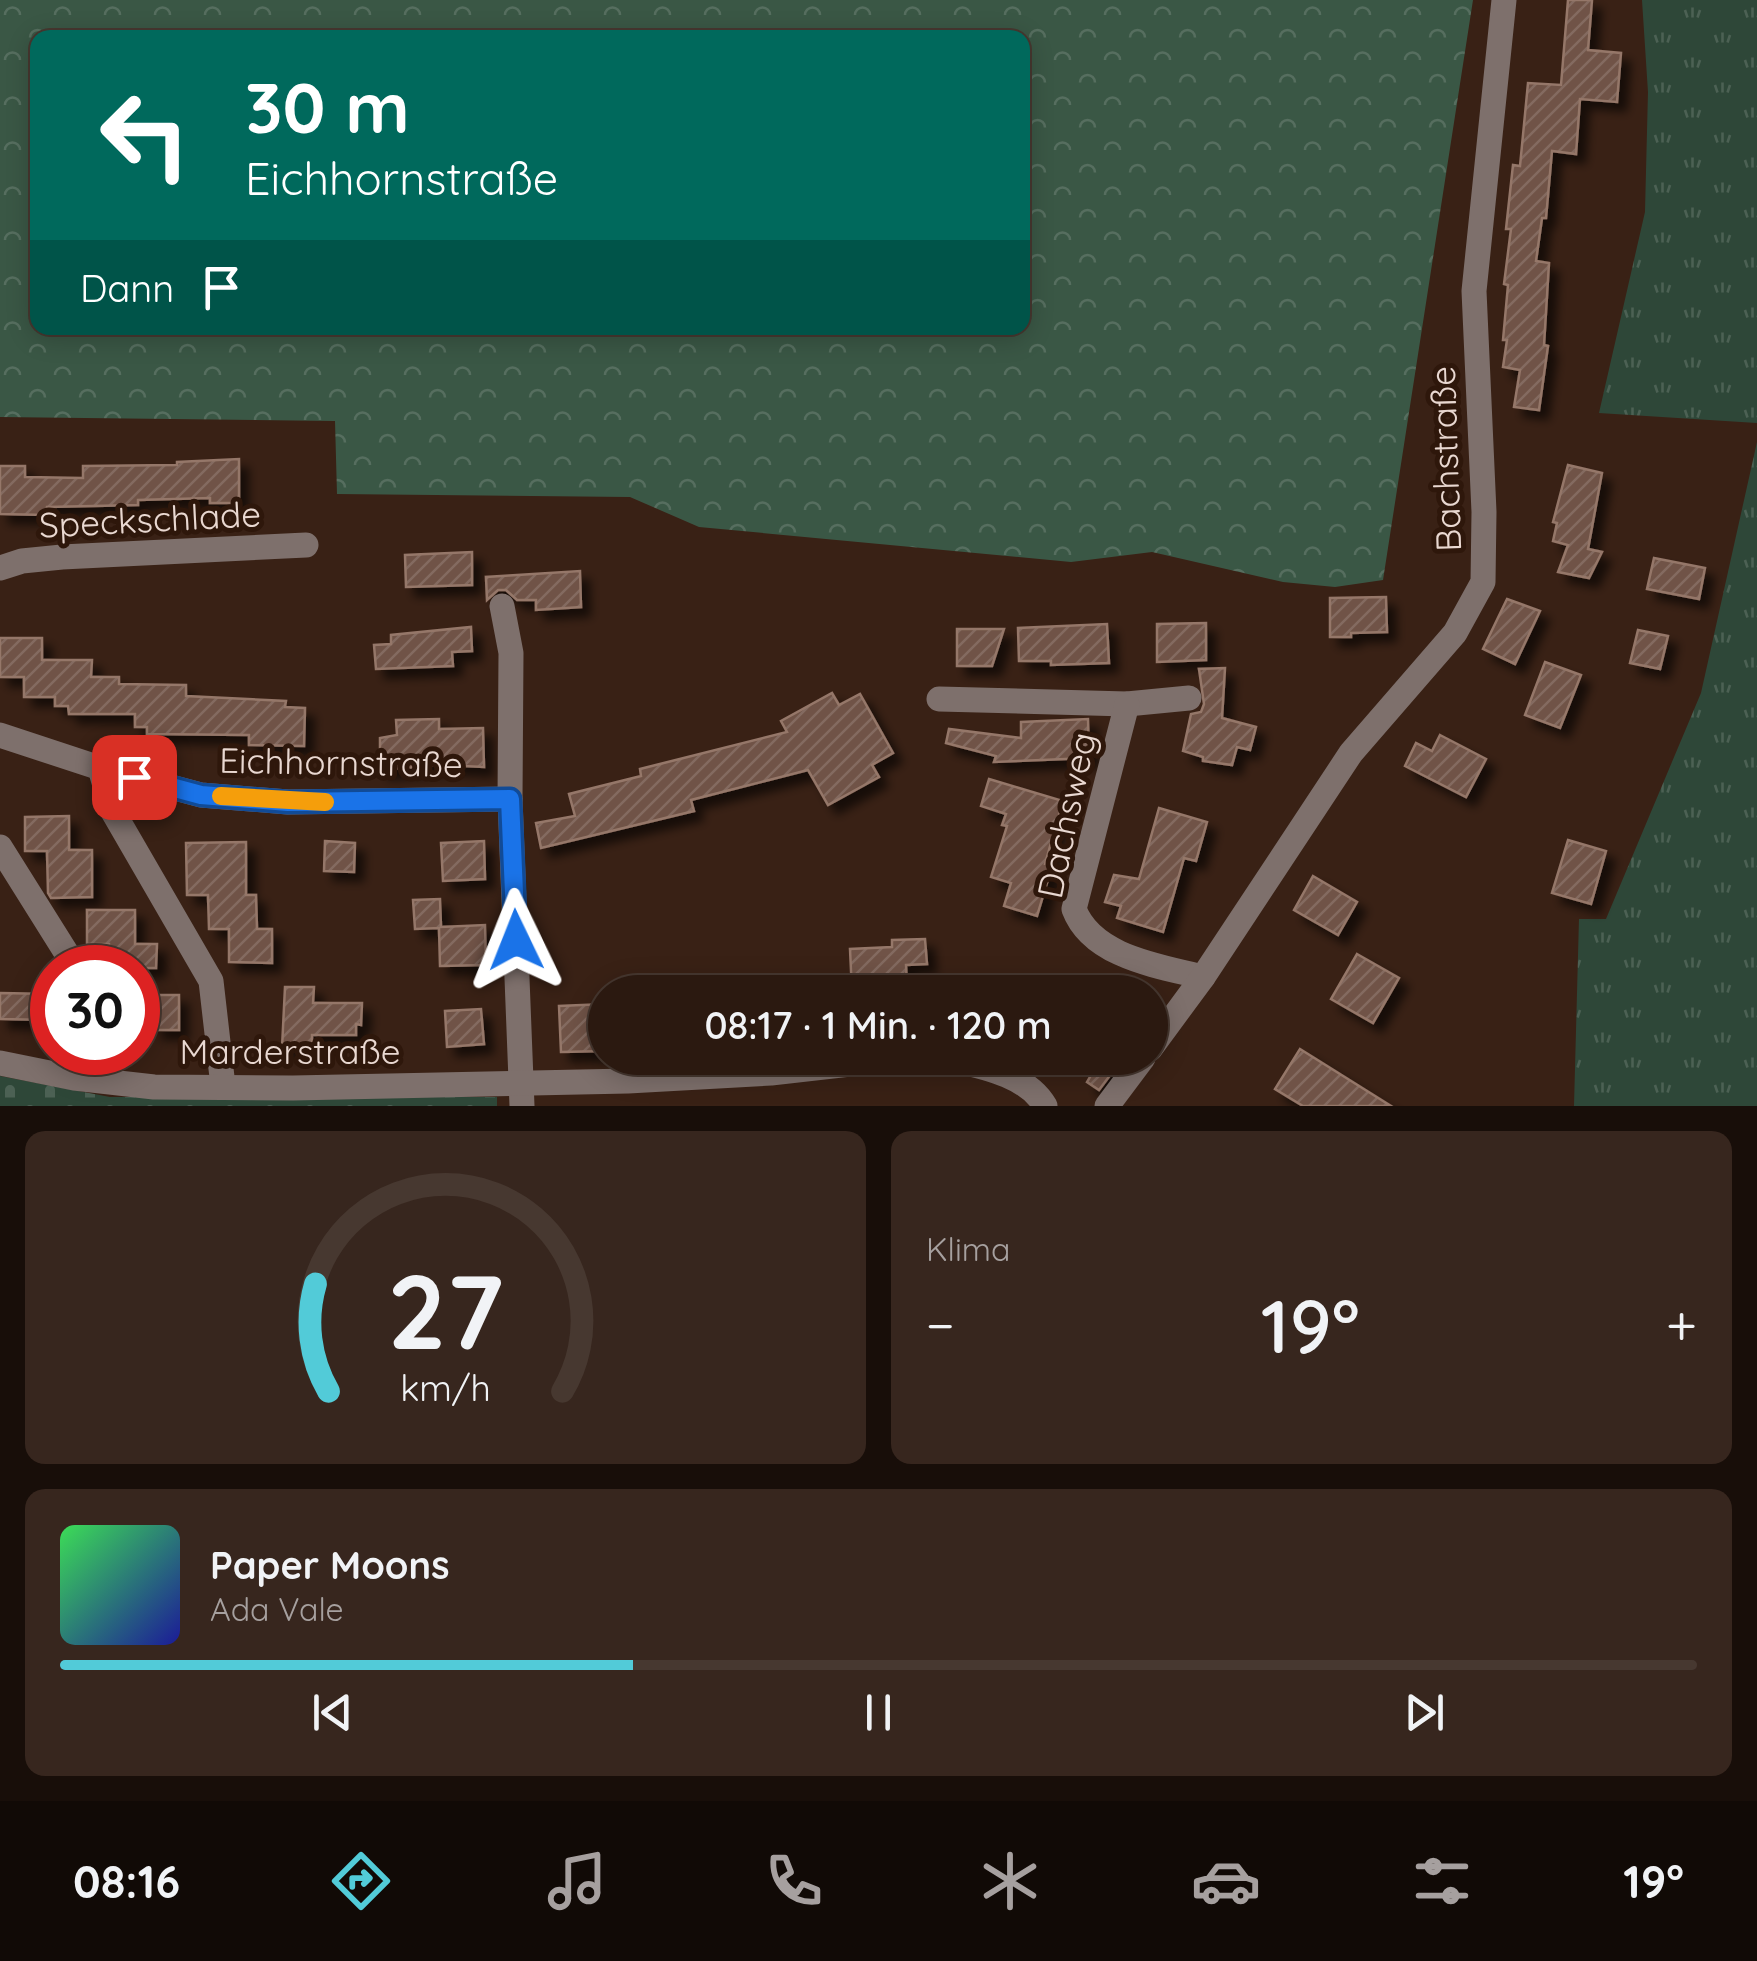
<!DOCTYPE html>
<html lang="de">
<head>
<meta charset="utf-8">
<style>
  :root { --surface:#2b1910; --page:#37261e; --text:#f1f3f6; --muted:#a6a09f; --line:#473830; --accent:#52cbd8 }
  body { margin:0; font-family:Quicksand,sans-serif; background:var(--page); color:var(--text); height:100vh; display:flex; flex-direction:column; font-size:38px; white-space:nowrap }
  * { box-sizing:border-box; margin:0 }
  p { font-size:32px; color:var(--muted) }
  .icon { flex:none; width:55px; height:55px; fill:none; stroke:currentColor; stroke-width:2; stroke-linecap:round; stroke-linejoin:round }
  .map { position:relative; height:1106px; overflow:hidden }
  .side { display:flex; flex-direction:column; gap:25px; padding:25px; background:#180e09; flex:1 }
  .side>* { flex:none }
  .top-card { position:absolute; left:30px; top:30px; width:1000px; height:305px; border-radius:20px; box-shadow:0 5px 25px #0003,0 0 0 2px var(--line); background:#00695c; color:#fff; overflow:hidden }
  .speed { position:absolute; left:30px; top:945px; display:flex; gap:20px; font-size:50px; font-weight:700; text-align:center }
  .speed>* { display:grid; place-content:center; width:130px; height:130px; border-radius:50%; background:var(--surface); box-shadow:0 5px 25px #0003,0 0 0 2px var(--line); line-height:1 }
  .speed .limit { border:15px solid #d22; background:#fff; color:#111 }
  .pin { position:absolute; display:grid; place-items:center; width:85px; height:85px; color:#fff; margin:-42px; border-radius:20px; box-shadow:0 5px 15px #0006 }
  .me { position:absolute; width:110px; margin:-55px; rotate:358deg; stroke-linejoin:round; filter:drop-shadow(0 0 8px #0008) }
  .turn { display:flex; align-items:center; gap:35px; height:210px; padding:0 50px; font-size:45px }
  .turn .icon { width:130px; height:130px; stroke-width:2.5 }
  .turn b { display:block; font-size:70px; line-height:85px }
  .then { display:flex; align-items:center; height:95px; padding:0 50px; background:#0003; gap:20px; font-size:38px }
  .big { font-size:75px; font-weight:600; line-height:1.1 }
  .side .widget { flex:1; display:flex; flex-direction:column; justify-content:center; gap:15px; min-width:0; padding:0 35px; border-radius:20px; background:var(--page) }
  .side .dial { align-items:center; gap:0 }
  .dial svg { height:260px; overflow:visible; fill:none; stroke:var(--line); stroke-width:7; stroke-linecap:round; text-anchor:middle }
  .dial text { fill:var(--text); stroke:none }
  .song { display:flex; align-items:center; gap:30px }
  .cover { width:120px; height:120px; border-radius:15px; background:linear-gradient(135deg,hsl(130 70% 55%),hsl(240 70% 35%)) }
  .played { height:10px; border-radius:5px; background:linear-gradient(90deg,var(--accent) 35%,var(--line) 35%) }
  .keys { display:flex; justify-content:space-around; direction:ltr }
  .heat { display:flex; justify-content:space-between; align-items:center; font-size:55px; direction:ltr }
  .side .tiles { flex:1; display:grid; gap:25px; grid-template-columns:1fr 1fr }
  .widget:last-child { grid-column:span 2 }
  .trip { position:absolute; left:588px; top:975px; width:580px; height:100px; border-radius:50px; background:var(--surface); box-shadow:0 5px 25px #0003,0 0 0 2px var(--line); font-weight:600; line-height:100px; text-align:center }
  .tab-bar { display:flex; height:160px; justify-content:space-around; align-items:center; background:#110a06; color:var(--muted) }
  .tab-bar .icon { width:70px; height:70px }
  .tab-bar .current { color:var(--accent) }
  .tab-bar b { font-size:45px; color:var(--text) }
  .map>svg:first-child { display:block }
</style>
</head>
<body>
<div class="map">
<svg width="1757" height="1106" viewBox="0 0 1757 1106">
  <defs>
    <pattern id="grass-tufts" width="24" height="20" patternUnits="userSpaceOnUse" patternTransform="scale(2.5)"><rect width="24" height="20" fill="#2e4738"/><path d="M3 7l-1-3M5 7V3M7 7l1-3M15 17l-1-3M17 17v-4M19 17l1-3" fill="none" stroke="#4c6154"/></pattern>
    <pattern id="forest-crowns" width="20" height="18" patternUnits="userSpaceOnUse" patternTransform="scale(2.5)"><rect width="20" height="18" fill="#3a5745"/><path d="M2 6a3 3 0 1 1 6 0M12 15a3 3 0 1 1 6 0" fill="none" stroke="#566e5f"/></pattern>
    <pattern id="cemetery-stones" width="16" height="16" patternUnits="userSpaceOnUse" patternTransform="scale(2.5)"><rect width="16" height="16" fill="#2e4738"/><path d="M2 7V4a2 2 0 0 1 4 0v3zM10 15v-3a2 2 0 0 1 4 0v3z" fill="#4c6154"/></pattern>
    <pattern id="building-hatch" width="6" height="6" patternUnits="userSpaceOnUse" patternTransform="scale(2.5)"><rect width="6" height="6" fill="#6f5346"/><path d="M-1 1l2-2M0 6l6-6M5 7l2-2" fill="none" stroke="#846b60"/></pattern>
    <filter id="shadow"><feDropShadow dx="9" dy="9" stdDeviation="5" flood-color="#0009"/></filter>
  </defs>
  <rect width="100%" height="100%" fill="#392115"/>
  <g fill="url(#grass-tufts)">
    <path d="M1642,0H1757V423L1599,413L1645,212L1648,92Z"/>
    <path d="M1757,442V1106H1574L1579,919H1606L1701,693Z"/>
  </g>
  <path fill="url(#forest-crowns)" fill-rule="evenodd" d="M0,0H1473L1383,580L1335,587L1283,582L1152,552L1071,562L699,527L630,497L337,494L335,421L0,417ZM38,38H1022V328H38Z"/>
  <path fill="url(#cemetery-stones)" d="M0,1076L110,1097H497V1106H0Z"/>
  <g fill="url(#building-hatch)" stroke="#957769" stroke-width="2.5" filter="url(#shadow)">
    <path d="M1568,0H1592L1588,50L1621,53L1617,102L1580,99L1576,154L1552,151L1546,218H1542L1536,261L1549,263L1544,345L1548,346L1539,410L1514,407L1520,370L1503,367L1507,340H1503L1508,285L1504,284L1511,229H1506L1513,165L1520,166L1528,83L1561,85Z"/>
    <path d="M239,459V503H210V498L138,500V505L47,507V515L0,514V466H25V477L83,478V466L177,465V462Z"/>
    <path d="M1568,465L1602,473L1588,549L1602,552L1589,578L1558,572L1568,545L1553,541L1557,523L1553,522Z"/>
    <path d="M472,552V585L406,587L405,555Z"/>
    <path d="M1654,558L1705,568L1699,599L1647,589Z"/>
    <path d="M580,571L581,607L536,610V600H517L506,590H498L487,600L486,577Z"/>
    <path d="M1386,597L1387,632L1351,633V637H1330V598Z"/>
    <path d="M1507,599L1540,611L1515,664L1483,649Z"/>
    <path d="M1206,623V660L1157,662V624Z"/>
    <path d="M1107,624L1109,663L1051,665V661H1019L1018,628Z"/>
    <path d="M471,627L472,651L452,652L453,666L376,669L374,645L391,644V635Z"/>
    <path d="M957,629H1004L992,666H957Z"/>
    <path d="M1638,630L1668,636L1660,669L1630,663Z"/>
    <path d="M0,638H42V660H92L91,677H119V684L186,685V696L286,701L285,707L305,708L304,746L249,745V735L147,734V727H135V714H69L68,706H55V697H24V677H0Z"/>
    <path d="M1545,662L1581,675L1560,728L1525,715Z"/>
    <path d="M1225,668L1222,718L1256,727L1250,750L1237,747L1232,765L1203,761V757L1183,751L1191,714L1201,712L1204,704L1199,669Z"/>
    <path d="M832,693L839,705L860,694L893,753L872,765L879,777L828,805L808,770L691,800L694,811L541,848L536,823L575,816L569,794L641,776L640,769L787,732L781,721Z"/>
    <path d="M439,719V729L483,728L484,767L441,765L380,770V738L397,735L396,720Z"/>
    <path d="M1088,719L1089,758L994,762L996,756L946,743L949,729L1021,738V722Z"/>
    <path d="M1440,735L1486,759L1466,797L1405,766L1416,743L1432,751Z"/>
    <path d="M989,779L1063,801L1045,864L1052,866L1037,916L1004,906L1011,883L991,877L1007,826L1002,825L1006,814L981,806Z"/>
    <path d="M1159,808L1207,822L1196,861L1184,858L1163,932L1117,918L1121,906L1105,902L1114,875L1139,879Z"/>
    <path d="M69,816V850H92V897L51,898L48,893L47,851H25V817Z"/>
    <path d="M1568,840L1606,851L1591,904L1552,893Z"/>
    <path d="M325,841L355,843L354,872L324,871Z"/>
    <path d="M484,841L485,879L443,881L441,843Z"/>
    <path d="M246,842V895H256L257,929H272V963L229,962V929H209L208,895H187L186,843Z"/>
    <path d="M1313,876L1357,902L1338,935L1294,910Z"/>
    <path d="M440,899L441,927L485,925L486,965L440,966L439,928L415,929L413,900Z"/>
    <path d="M87,910H135V944H157L156,968H108L109,944H87Z"/>
    <path d="M925,939L927,964L906,965L907,986L884,987L883,992H852L850,949L892,947V940Z"/>
    <path d="M1357,954L1399,978L1373,1023L1331,999Z"/>
    <path d="M285,987H314L313,1003H362L361,1025L356,1024V1035H312V1049L282,1048Z"/>
    <path d="M0,993L51,994L50,1020L0,1019Z"/>
    <rect x="154" y="995" width="25" height="35"/>
    <path d="M605,1004V1051L561,1052L559,1006Z"/>
    <path d="M481,1009L484,1044L447,1047L445,1011Z"/>
    <path d="M1300,1049L1391,1106H1303L1275,1089Z"/>
    <path d="M1101,1058H1123L1099,1090L1087,1082Z"/>
  </g>
  <g fill="none" stroke-linecap="round" stroke-linejoin="round">
    <g stroke="#7e706c" stroke-width="25">
      <path d="M0,568L22,561L62,557L306,545"/>
      <path d="M502,606L511,653L510,799L522,1106"/>
      <path d="M939,699L1127,704L1189,698"/>
      <path d="M1127,704L1074,909C1092,957 1159,966 1203,977"/>
      <path d="M0,735L100,768L201,795L288,802L510,799"/>
      <path d="M100,768L112,810L211,981L223,1086"/>
      <path d="M0,847L69,957L73,968"/>
      <path d="M1150,1049L1203,977L1351,753L1455,633L1483,582L1484,512L1474,291L1504,0"/>
      <path d="M946,1058C979,1066 1027,1074 1045,1106"/>
      <path d="M0,1063L74,1078L154,1087L293,1088L628,1081L771,1073L903,1058"/>
      <path d="M1107,1106L1143,1058"/>
    </g>
  </g>
  <g fill="none" stroke-linecap="round" stroke-linejoin="round">
    <g stroke="#114b97" stroke-width="25">
      <path id="route" d="M134,777L201,795L288,802L510,799L516,940"/>
    </g>
    <use href="#route" stroke="#1a73e8" stroke-width="18"/>
    <path stroke="#f59e0b" stroke-width="18" d="M221,796L325,802"/>
  </g>
  <g text-anchor="middle" dominant-baseline="central" stroke-width="10" stroke-linejoin="round" paint-order="stroke">
    <g font-size="35" fill="#e9d8d1" stroke="#2e170b">
      <text transform="translate(1445 459) rotate(-92)">Bachstraße</text>
      <text transform="translate(150 519) rotate(-3)">Speckschlade</text>
      <text transform="translate(341 762) rotate(1)">Eichhornstraße</text>
      <text transform="translate(1066 815) rotate(-78)">Dachsweg</text>
      <text x="290" y="1051">Marderstraße</text>
    </g>
  </g>
</svg>
<div class="speed"><div class="limit">30</div></div>
<div class="pin" style="left:134px;top:777px;background:#d93025"><svg class="icon" aria-label="arrive" viewBox="0 0 24 24"><path d="M6 21V4h12l-3 4 3 4H6"/></svg></div>
<svg class="me" style="left:516px;top:940px" viewBox="-20 -20 40 40"><path d="M0-17L14 15 0 8-14 15z" fill="#1a73e8" stroke="#fff" stroke-width="4"/></svg>
<div class="trip">08:17 · 1 Min. · 120 m</div>
<div class="top-card">
<div class="turn"><svg class="icon" aria-label="left" viewBox="0 0 24 24"><path d="M17 20v-9H6M10 6l-5 5 5 5"/></svg><div><b>30 m</b>Eichhornstraße</div></div>
<div class="then">Dann<svg class="icon" aria-label="arrive" viewBox="0 0 24 24"><path d="M6 21V4h12l-3 4 3 4H6"/></svg></div>
</div>
</div>
<section class="side">
<div class="tiles">
<div class="widget dial"><svg viewBox="0 0 100 80">
<path d="M14 69A42 42 0 1 1 86 69"/>
<path d="M14 69A42 42 0 0 1 10 36" stroke="#52cbd8"/>
<text x="50" y="56" font-size="32" font-weight="700">27</text>
<text x="50" y="72" font-size="11">km/h</text>
</svg></div>
<div class="widget"><p>Klima</p>
<div class="heat"><a>−</a><b class="big">19°</b><a>+</a></div>
</div>
<div class="widget">
<div class="song"><i class="cover"></i><div><b>Paper Moons</b><p>Ada Vale</p></div></div>
<div class="played"></div>
<div class="keys"><svg class="icon" aria-label="previous" viewBox="0 0 24 24"><path d="M18 5L8 12l10 7zM5 5v14"/></svg><svg class="icon" aria-label="pause" viewBox="0 0 24 24"><path d="M8 5v14M16 5v14"/></svg><svg class="icon" aria-label="next" viewBox="0 0 24 24"><path d="M6 5l10 7-10 7zM19 5v14"/></svg></div>
</div>
</div>
</section>
<nav class="tab-bar">
<b>08:16</b>
<svg class="icon current" aria-label="directions" viewBox="0 0 24 24"><path d="M12 3l9 9-9 9-9-9zM9 14v-3h6M13 9l2 2-2 2"/></svg>
<svg class="icon" aria-label="music" viewBox="0 0 24 24"><path d="M9 18V5l10-2v13"/><circle cx="6" cy="18" r="3"/><circle cx="16" cy="16" r="3"/></svg>
<svg class="icon" aria-label="phone" viewBox="0 0 24 24"><path d="M5 4h4l2 5-3 2q2 4 5 5l2-3 5 2v4C11 20 4 13 5 4z"/></svg>
<svg class="icon" aria-label="climate" viewBox="0 0 24 24"><path d="M12 3v18M4 7l16 10M4 17L20 7"/></svg>
<svg class="icon" aria-label="car" viewBox="0 0 24 24"><path d="M5 17H2v-5l4-1 3-4h7l3 4 3 1v5h-3M9 17h6M6 11h13"/><circle cx="7" cy="17" r="2"/><circle cx="17" cy="17" r="2"/></svg>
<svg class="icon" aria-label="filters" viewBox="0 0 24 24"><path d="M4 7h16M4 17h16"/><circle cx="9" cy="7" r="2"/><circle cx="15" cy="17" r="2"/></svg>
<b>19°</b>
</nav>
</body>
</html>
